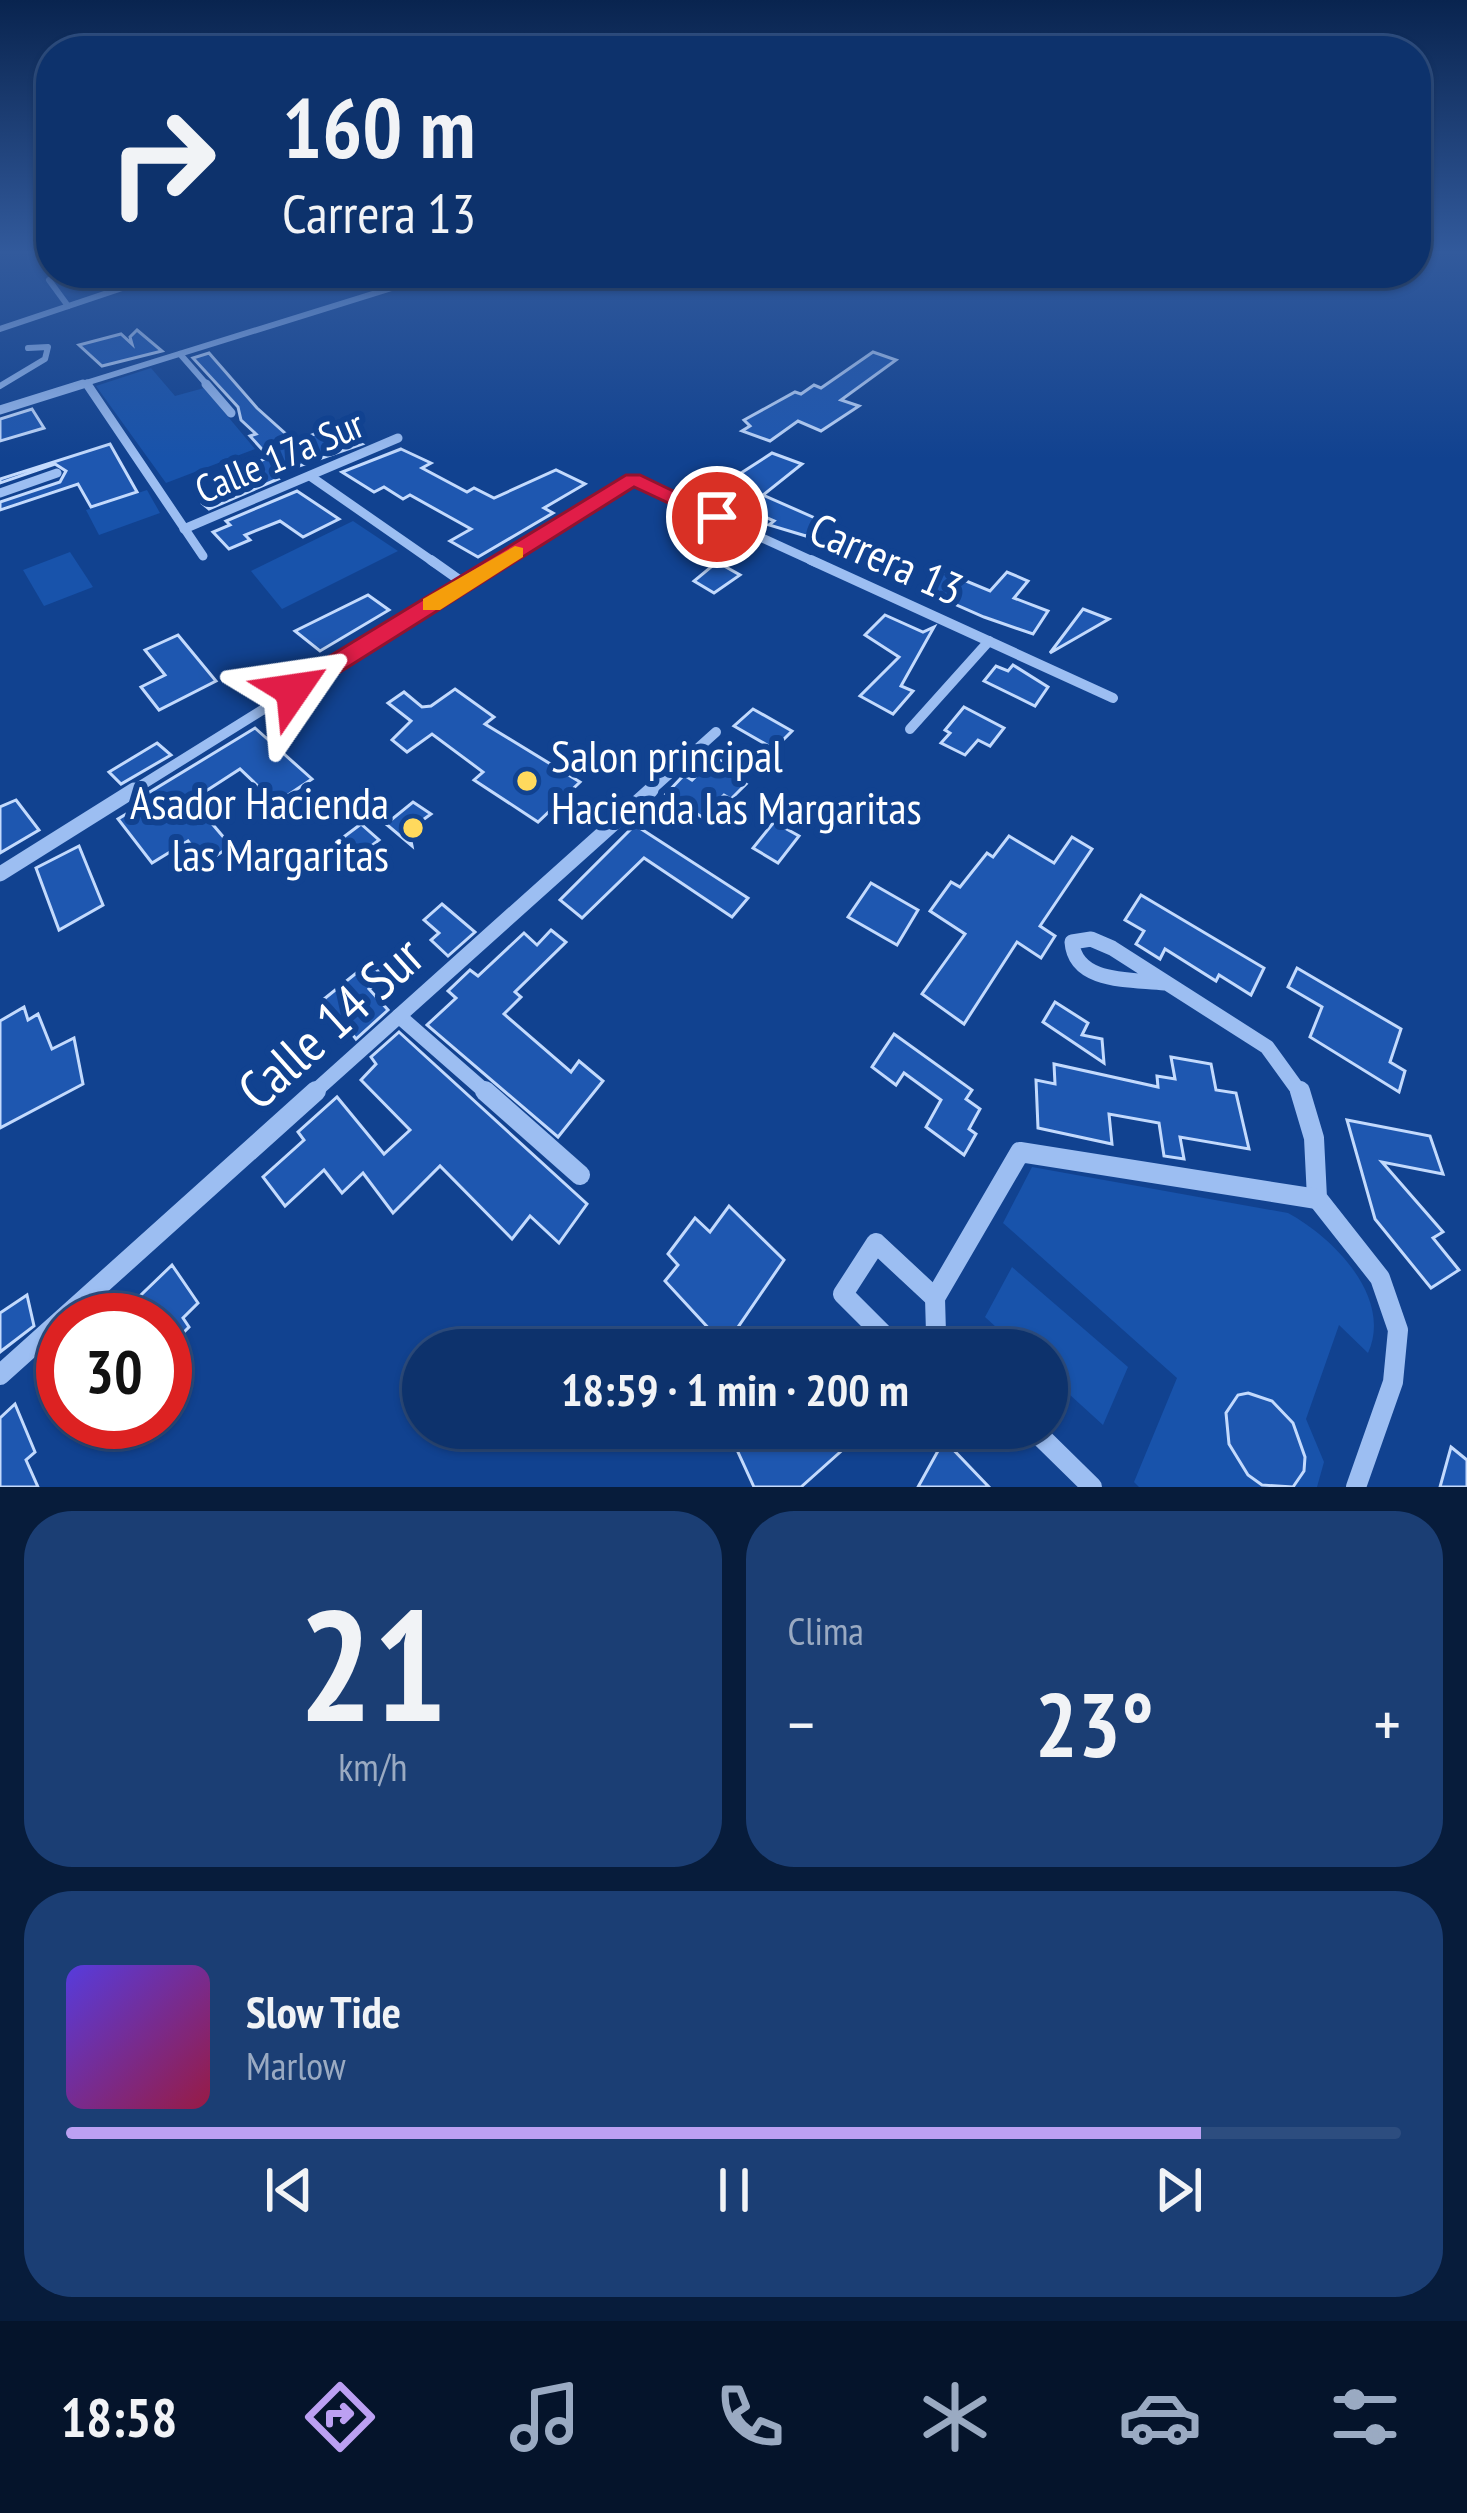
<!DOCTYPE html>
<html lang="es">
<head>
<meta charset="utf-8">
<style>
  :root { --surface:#0d326c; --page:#1b3e74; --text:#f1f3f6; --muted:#9aaac2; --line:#2d4d7f; --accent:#bca0f2 }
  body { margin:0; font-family:"PT Sans Narrow",sans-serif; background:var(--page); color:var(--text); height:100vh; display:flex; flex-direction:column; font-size:45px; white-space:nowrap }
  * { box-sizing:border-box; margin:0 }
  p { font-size:39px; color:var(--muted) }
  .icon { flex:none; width:66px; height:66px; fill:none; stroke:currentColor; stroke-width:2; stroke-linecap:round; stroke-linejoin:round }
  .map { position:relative; height:1487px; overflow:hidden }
  .side { display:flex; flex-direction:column; gap:24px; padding:24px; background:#071c3b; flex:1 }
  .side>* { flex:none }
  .hud { position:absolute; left:36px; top:36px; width:1395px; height:252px; border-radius:48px; box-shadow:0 3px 9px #0004,0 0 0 3px var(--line); background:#0d326c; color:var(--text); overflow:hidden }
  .speed { position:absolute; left:36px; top:1293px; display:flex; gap:24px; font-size:60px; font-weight:700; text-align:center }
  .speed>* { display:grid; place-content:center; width:156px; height:156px; border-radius:50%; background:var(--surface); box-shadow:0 3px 9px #0004,0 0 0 3px var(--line); line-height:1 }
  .speed .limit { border:18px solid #d22; background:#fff; color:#111 }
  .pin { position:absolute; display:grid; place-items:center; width:102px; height:102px; color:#fff; margin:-51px; border:6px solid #fff; border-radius:50%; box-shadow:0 3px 12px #0007 }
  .me { position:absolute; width:132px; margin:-66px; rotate:58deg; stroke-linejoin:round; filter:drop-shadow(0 0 9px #0008) }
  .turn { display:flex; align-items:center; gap:42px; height:252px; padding:0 48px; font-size:54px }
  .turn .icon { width:156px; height:156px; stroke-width:2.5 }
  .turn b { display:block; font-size:84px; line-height:102px }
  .big { font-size:90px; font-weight:700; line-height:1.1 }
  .side .widget { flex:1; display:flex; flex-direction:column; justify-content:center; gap:18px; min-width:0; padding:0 42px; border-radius:48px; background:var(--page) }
  .side .dial { align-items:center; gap:0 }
  .dial b { font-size:156px; line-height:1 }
  .song { display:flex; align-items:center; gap:36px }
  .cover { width:144px; height:144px; border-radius:18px; background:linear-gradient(135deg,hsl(250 70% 55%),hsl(340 70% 35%)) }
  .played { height:12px; border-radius:6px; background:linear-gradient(90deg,var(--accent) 85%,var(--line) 85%) }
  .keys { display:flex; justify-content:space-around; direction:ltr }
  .heat { display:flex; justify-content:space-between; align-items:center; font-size:66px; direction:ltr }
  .side .tiles { flex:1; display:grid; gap:24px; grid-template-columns:1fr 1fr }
  .widget:last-child { grid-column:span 2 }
  .trip { position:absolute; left:402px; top:1329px; width:666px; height:120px; border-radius:60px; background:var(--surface); box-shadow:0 3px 9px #0004,0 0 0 3px var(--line); font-weight:700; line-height:120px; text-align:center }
  .menu { display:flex; height:192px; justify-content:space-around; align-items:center; background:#05142b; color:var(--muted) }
  .menu .icon { width:84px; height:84px }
  .menu .current { color:var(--accent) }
  .menu b { font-size:54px; color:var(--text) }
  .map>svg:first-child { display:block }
</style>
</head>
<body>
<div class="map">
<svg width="1467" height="1487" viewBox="0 0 1467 1487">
  <rect width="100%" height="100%" fill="#114290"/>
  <g fill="#1853ab">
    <path d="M151,368L175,396L204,388L255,449L166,483L96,386Z"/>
    <path d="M147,490L160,513L99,535L86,510Z"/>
    <path d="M353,521L398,551L282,609L251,571Z"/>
    <path d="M70,552L93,587L44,606L23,570Z"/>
    <path d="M1032,1167L1288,1213C1334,1238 1393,1298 1368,1353L1339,1325L1306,1419L1324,1462L1317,1487H1139L1134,1482L1177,1378L1003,1223Z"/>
    <path d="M1012,1267L1128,1367L1103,1425L1047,1374V1350H1021L985,1317Z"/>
  </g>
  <g fill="#1e57b0" stroke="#c3dafd" stroke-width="3">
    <path d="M137,330L162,351L102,366L79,345L121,334L132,344L130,337Z"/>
    <path d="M873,352L896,360L841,400L859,406L821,431L798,421L770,441L742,431L750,426L744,420L795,392L801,394L814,385L821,388Z"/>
    <path d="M209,353L257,408L295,442L334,426L362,444L273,475L278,479L209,509L203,504L248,488L242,469L269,457L250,436L256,434L241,420L238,407L193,358Z"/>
    <path d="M32,409L44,428L0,441V419Z"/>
    <path d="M110,444L137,492L91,507L78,484L0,510V502L60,482L66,471L55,464L0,483V479Z"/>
    <path d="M401,449L431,463L422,468L467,492L474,488L494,498L556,470L585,484L544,508L553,513L478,557L450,541L471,529L410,495L403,499L384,487L374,492L342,472Z"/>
    <path d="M772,453L802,464L763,495L824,522L806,536L769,525L774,521L710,493Z"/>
    <path d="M297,491L339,519L303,537L280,521L245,535L250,540L229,549L213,532L230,525L226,521Z"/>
    <path d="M717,562L740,575L714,593L694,581Z"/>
    <path d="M942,571L990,591L1007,572L1028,581L1014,598L1048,611L1033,634L984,617L925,591Z"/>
    <path d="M368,595L389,610L320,651L295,631Z"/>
    <path d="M1083,609L1109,619L1050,653Z"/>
    <path d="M885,615L923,632L934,627L901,686L913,691L893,714L860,696L899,657L865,635Z"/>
    <path d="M178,635L216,681L159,710L141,687L165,675L145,650Z"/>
    <path d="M1013,665L1048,687L1035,706L984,681L996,666L1008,671Z"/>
    <path d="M455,689L494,717L485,724L580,782L538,822L474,780L483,772L432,734L407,752L392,740L411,721L388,703L404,692L422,707L431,706Z"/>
    <path d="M964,707L1004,728L990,746L978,740L965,755L941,743L950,733L945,730Z"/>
    <path d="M753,709L792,731L774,749L734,726Z"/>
    <path d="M255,728L312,779L276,803L240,769L192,800L231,846L205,863L188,841L152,863L118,819L143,804L140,801L145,795Z"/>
    <path d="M157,743L171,755L121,784L109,772Z"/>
    <path d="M716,757L743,773L737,779L746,784L731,799L724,795L702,817L666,794L684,775L692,780Z"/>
    <path d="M16,800L39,830L0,853V807Z"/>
    <path d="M413,802L431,814L409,830L412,846L386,824Z"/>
    <path d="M774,822L799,836L778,863L753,848Z"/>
    <path d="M361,824L379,840L347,865L329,848Z"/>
    <path d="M635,825L748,898L732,917L644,858L582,918L560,900Z"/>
    <path d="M1009,836L1054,863L1072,837L1092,849L1040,926L1055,936L1041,958L1017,942L964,1024L922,994L965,934L930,911L951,882L960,887L987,853L993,857Z"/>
    <path d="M79,846L103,905L59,930L36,868Z"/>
    <path d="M871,883L918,910L897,945L848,917Z"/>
    <path d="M1141,895L1264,968L1251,995L1219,975L1216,981L1165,949L1160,959L1136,944L1144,931L1125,920Z"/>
    <path d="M442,904L475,932L448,956L431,940L439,933L424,920Z"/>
    <path d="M551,930L566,942L515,992L521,997L504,1014L571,1072L579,1061L603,1081L558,1137L427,1025L456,998L448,991L470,970L478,976L524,933L537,945Z"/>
    <path d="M370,962L383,977L369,989L388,1010L356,1039L324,999Z"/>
    <path d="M1297,968L1401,1029L1390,1062L1405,1071L1399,1092L1310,1037L1322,1007L1288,987Z"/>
    <path d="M1055,1002L1088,1023L1082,1035L1102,1039L1104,1063L1043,1022Z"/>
    <path d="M24,1007L28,1020L38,1014L52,1049L74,1038L83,1084L0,1128V1021Z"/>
    <path d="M399,1032L587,1204L559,1243L530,1216L512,1239L440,1166L393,1213L363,1173L342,1193L324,1170L285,1206L263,1177L304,1140L298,1132L337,1097L384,1154L410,1130L361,1080L376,1064L371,1057Z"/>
    <path d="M894,1034L972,1090L966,1099L980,1109L969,1129L976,1134L964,1155L926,1127L941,1100L904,1073L896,1085L872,1067Z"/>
    <path d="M1171,1057L1211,1064L1216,1090L1236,1093L1249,1149L1180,1137L1184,1159L1164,1156L1159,1123L1109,1114L1112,1144L1038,1128L1036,1080L1055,1084L1054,1064L1158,1087L1157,1076L1175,1079Z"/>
    <path d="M1347,1120L1430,1136L1443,1174L1382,1162L1443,1232L1433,1238L1459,1270L1431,1288L1375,1219Z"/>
    <path d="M729,1206L784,1260L725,1346L665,1281L678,1265L668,1254L695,1218L710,1232Z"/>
    <path d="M172,1265L198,1303L183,1318L189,1327L165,1351V1320H115Z"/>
    <path d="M27,1295L34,1326L0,1352V1313Z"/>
    <path d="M1248,1393L1272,1401L1293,1423L1305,1457L1304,1471L1293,1487L1262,1485L1248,1475L1229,1444L1226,1413L1238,1395Z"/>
    <path d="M15,1404L35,1452L26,1460L38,1487H0V1418Z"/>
    <path d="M727,1428H867L801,1487H754Z"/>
    <path d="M944,1440L989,1487H918Z"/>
    <path d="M1451,1447L1467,1460V1487H1440Z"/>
  </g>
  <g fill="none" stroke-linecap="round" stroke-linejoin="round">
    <g stroke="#9cbef2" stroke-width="6">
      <path d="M550,273L557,275"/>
      <path d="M49,280L68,306"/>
      <path d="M0,329L167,273"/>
      <path d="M180,354L209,387"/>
      <path d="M86,383L89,387"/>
      <path d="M0,386L45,359L48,347L28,348"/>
      <path d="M73,387L440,273"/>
    </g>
    <g stroke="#9cbef2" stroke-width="9">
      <path d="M87,384L203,556"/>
      <path d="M206,384L231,413"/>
      <path d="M0,410L83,384"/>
      <path d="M310,476L435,563"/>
      <path d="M0,493L57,473"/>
      <path d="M184,529L398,438"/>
      <path d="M498,563L633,479L817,563"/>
    </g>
    <g stroke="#9cbef2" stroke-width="10">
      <path d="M431,560L465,584"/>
      <path d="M811,560L1113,698"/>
      <path d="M910,729L989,641"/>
      <path d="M129,793L503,560"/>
      <path d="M648,793L716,732"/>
    </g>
    <g stroke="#9cbef2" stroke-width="15">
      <path d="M0,874L134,790"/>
      <path d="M1165,983C1132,979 1075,984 1072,942L1091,939L1112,948L1267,1047L1301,1094"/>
      <path d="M399,1016L488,1094"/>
      <path d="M312,1094L651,790"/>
    </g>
    <g stroke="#9cbef2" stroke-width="20">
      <path d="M485,1091L580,1175"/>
      <path d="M1300,1091L1314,1138L1317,1198L1380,1278L1398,1330L1393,1382L1356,1487"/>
      <path d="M899,1350L843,1294L876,1243L935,1298"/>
      <path d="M953,1350L936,1333L935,1298L1020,1152L1317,1199"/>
      <path d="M0,1375L316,1091"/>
      <path d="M1032,1428L1092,1487"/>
    </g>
  </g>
  <linearGradient id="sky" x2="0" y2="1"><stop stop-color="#09244f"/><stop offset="0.55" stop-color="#325a9c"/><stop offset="1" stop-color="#325a9c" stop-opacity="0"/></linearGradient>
  <rect width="1467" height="459" fill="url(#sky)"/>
  <path fill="#e11d48" stroke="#92132f" stroke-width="3" d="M626,475H640L727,517L709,522L634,487L302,696H284L280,690L284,684Z"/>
  <path fill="#f59e0b" d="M515,546L523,548V557L440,610H423V599Z"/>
  <g fill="#ffd95d" stroke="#114290" stroke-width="4.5">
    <circle cx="527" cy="781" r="12"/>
    <circle cx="413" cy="828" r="12"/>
  </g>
  <g text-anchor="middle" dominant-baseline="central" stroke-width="12" stroke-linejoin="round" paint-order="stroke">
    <g font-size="39" fill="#fff" stroke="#114290">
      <text transform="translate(279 456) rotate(-23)">Calle 17a Sur</text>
    </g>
    <g font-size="45" fill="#fff" stroke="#114290">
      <text transform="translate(887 558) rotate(24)">Carrera 13</text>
    </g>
    <g font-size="45" fill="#fff" stroke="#114290" text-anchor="start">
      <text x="551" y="755">Salon principal<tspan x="551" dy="52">Hacienda las Margaritas</tspan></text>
      <text x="389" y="802" text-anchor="end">Asador Hacienda<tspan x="389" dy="52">las Margaritas</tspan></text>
    </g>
    <g font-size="54" fill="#fff" stroke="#114290">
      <text transform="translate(330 1022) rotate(-42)">Calle 14 Sur</text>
    </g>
  </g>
</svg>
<div class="speed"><div class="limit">30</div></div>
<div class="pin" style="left:717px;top:517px;background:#d93025"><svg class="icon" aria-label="arrive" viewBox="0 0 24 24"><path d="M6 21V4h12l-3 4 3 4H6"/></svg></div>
<svg class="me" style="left:293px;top:690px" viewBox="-20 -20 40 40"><path d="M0-17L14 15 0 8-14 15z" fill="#e11d48" stroke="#fff" stroke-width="4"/></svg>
<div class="trip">18:59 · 1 min · 200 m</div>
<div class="hud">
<div class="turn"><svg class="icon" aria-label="right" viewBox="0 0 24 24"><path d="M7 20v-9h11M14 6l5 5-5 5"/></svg><div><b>160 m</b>Carrera 13</div></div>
</div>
</div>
<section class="side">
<div class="tiles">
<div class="widget dial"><b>21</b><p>km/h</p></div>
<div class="widget"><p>Clima</p>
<div class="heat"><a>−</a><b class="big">23°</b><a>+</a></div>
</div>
<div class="widget">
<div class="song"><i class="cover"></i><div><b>Slow Tide</b><p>Marlow</p></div></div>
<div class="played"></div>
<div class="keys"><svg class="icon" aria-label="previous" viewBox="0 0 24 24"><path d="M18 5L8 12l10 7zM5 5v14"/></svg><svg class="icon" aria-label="pause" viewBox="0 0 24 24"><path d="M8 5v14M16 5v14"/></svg><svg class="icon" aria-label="next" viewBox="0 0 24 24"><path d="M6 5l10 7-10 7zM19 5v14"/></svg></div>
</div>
</div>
</section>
<nav class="menu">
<b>18:58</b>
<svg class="icon current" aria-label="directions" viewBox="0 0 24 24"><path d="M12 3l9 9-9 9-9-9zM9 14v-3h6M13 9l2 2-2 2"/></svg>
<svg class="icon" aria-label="music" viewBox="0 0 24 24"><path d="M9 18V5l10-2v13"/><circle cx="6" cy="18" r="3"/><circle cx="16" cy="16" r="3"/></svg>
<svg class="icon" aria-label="phone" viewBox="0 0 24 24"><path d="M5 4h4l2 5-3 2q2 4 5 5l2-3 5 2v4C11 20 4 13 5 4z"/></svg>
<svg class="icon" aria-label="climate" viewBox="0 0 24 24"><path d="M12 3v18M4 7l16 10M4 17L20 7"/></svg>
<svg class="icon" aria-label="car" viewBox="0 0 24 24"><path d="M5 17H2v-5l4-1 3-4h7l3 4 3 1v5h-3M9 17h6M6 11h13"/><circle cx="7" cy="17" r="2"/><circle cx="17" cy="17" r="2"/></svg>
<svg class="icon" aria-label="filters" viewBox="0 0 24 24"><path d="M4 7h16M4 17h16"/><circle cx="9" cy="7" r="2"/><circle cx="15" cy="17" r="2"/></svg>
</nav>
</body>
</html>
